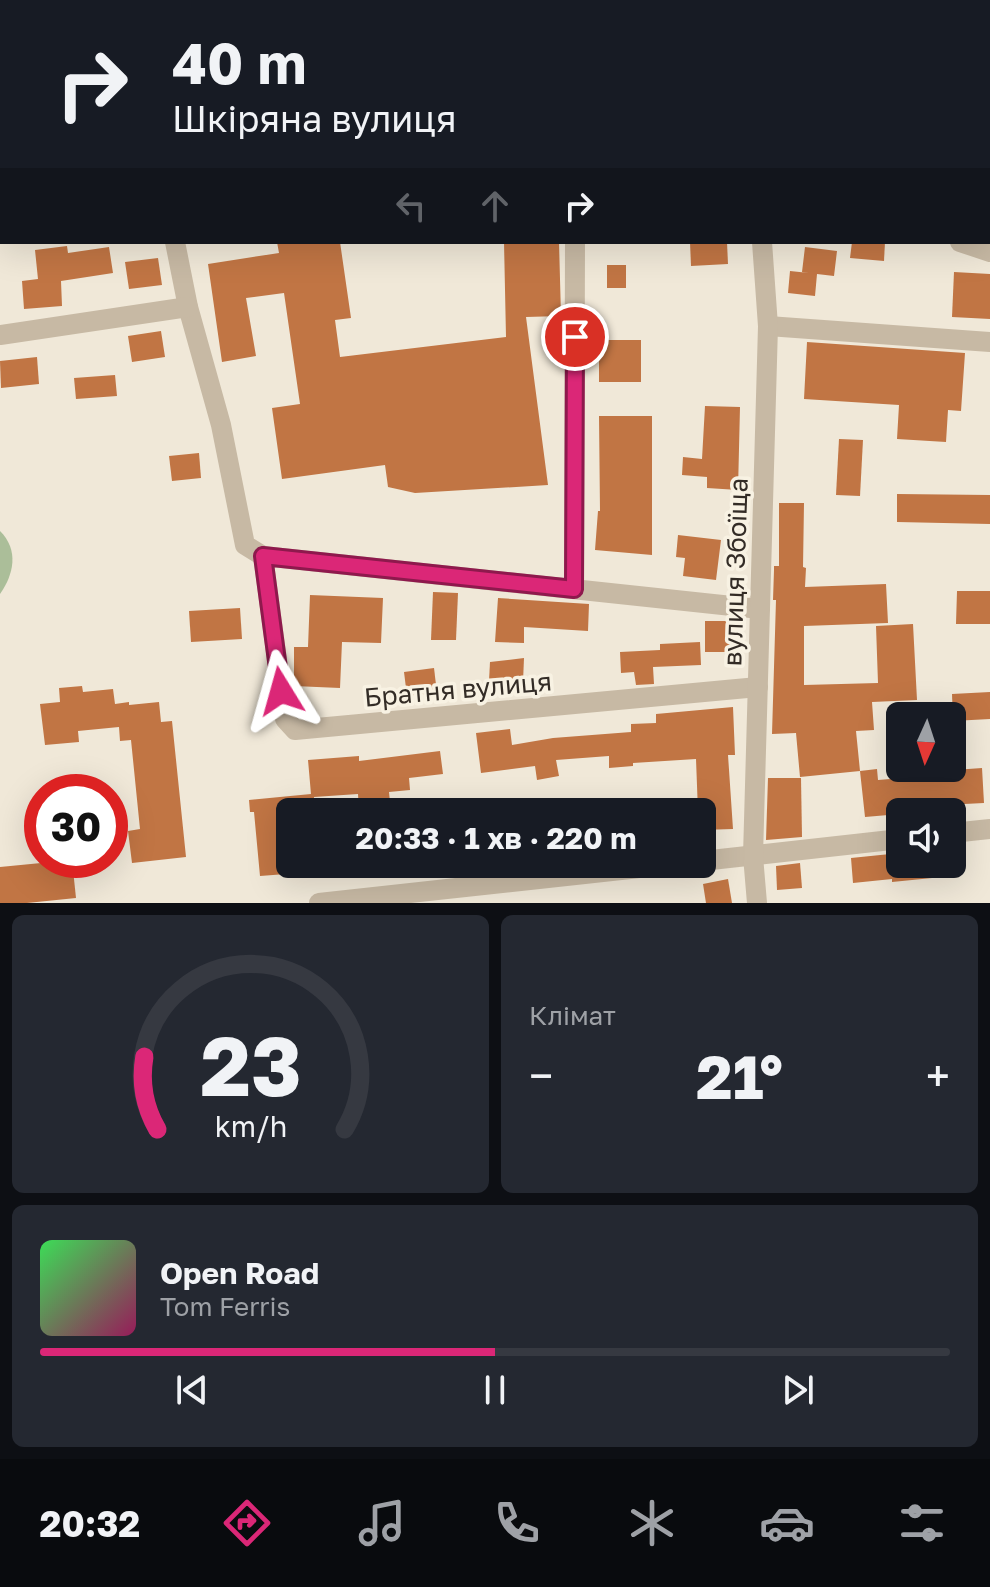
<!DOCTYPE html>
<html lang="uk">
<head>
<meta charset="utf-8">
<style>
  :root { --surface:#171b24; --page:#242831; --text:#f1f3f6; --muted:#9ea1a6; --line:#363941; --accent:#db2777 }
  body { margin:0; font-family:"Golos Text",sans-serif; background:var(--page); color:var(--text); height:100vh; display:flex; flex-direction:column; font-size:30px; white-space:nowrap }
  * { box-sizing:border-box; margin:0 }
  p { font-size:26px; color:var(--muted) }
  .icon { flex:none; width:44px; height:44px; fill:none; stroke:currentColor; stroke-width:2; stroke-linecap:round; stroke-linejoin:round }
  .map { position:relative; height:903px; overflow:hidden }
  .details { display:flex; flex-direction:column; gap:12px; padding:12px; background:#0d0f14; flex:1 }
  .details>* { flex:none }
  .hud { position:absolute; left:0px; top:0px; width:990px; height:244px; box-shadow:0 8px 32px #0002; background:#171b24; color:var(--text); overflow:hidden }
  .needle { width:52px; rotate:183deg }
  .buttons { position:absolute; left:886px; top:702px; display:grid; gap:16px }
  .buttons a { display:grid; place-items:center; width:80px; height:80px; border-radius:12px; background:var(--surface); box-shadow:0 8px 32px #0002; font-size:40px }
  .speed { position:absolute; left:24px; top:774px; display:flex; gap:16px; font-size:40px; font-weight:700; text-align:center }
  .speed>* { display:grid; place-content:center; width:104px; height:104px; border-radius:50%; background:var(--surface); box-shadow:0 8px 32px #0002; line-height:1 }
  .speed .limit { border:12px solid #d22; background:#fff; color:#111 }
  .pin { position:absolute; display:grid; place-items:center; width:68px; height:68px; color:#fff; margin:-34px; border:4px solid #fff; border-radius:50%; box-shadow:0 2px 8px #0007 }
  .me { position:absolute; width:88px; margin:-44px; rotate:352deg; stroke-linejoin:round; filter:drop-shadow(0 0 6px #0008) }
  .turn { display:flex; align-items:center; gap:28px; height:168px; padding:0 40px; font-size:36px }
  .turn .icon { width:104px; height:104px; stroke-width:2.5 }
  .turn b { display:block; font-size:56px; line-height:68px }
  .lanes { display:flex; align-items:center; height:76px; padding:0 40px; background:#0003; justify-content:center; gap:40px; direction:ltr }
  .lanes .off { opacity:.35 }
  .big { font-size:60px; font-weight:700; line-height:1.1 }
  .details .widget { flex:1; display:flex; flex-direction:column; justify-content:center; gap:12px; min-width:0; padding:0 28px; border-radius:12px; background:var(--page) }
  .details .dial { align-items:center; gap:0 }
  .dial svg { height:208px; overflow:visible; fill:none; stroke:var(--line); stroke-width:7; stroke-linecap:round; text-anchor:middle }
  .dial text { fill:var(--text); stroke:none }
  .song { display:flex; align-items:center; gap:24px }
  .cover { width:96px; height:96px; border-radius:12px; background:linear-gradient(135deg,hsl(130 70% 55%),hsl(330 70% 35%)) }
  .played { height:8px; border-radius:4px; background:linear-gradient(90deg,var(--accent) 50%,var(--line) 50%) }
  .keys { display:flex; justify-content:space-around; direction:ltr }
  .heat { display:flex; justify-content:space-between; align-items:center; font-size:44px; direction:ltr }
  .details .tiles { flex:1; display:grid; gap:12px; grid-template-columns:1fr 1fr }
  .widget:last-child { grid-column:span 2 }
  .trip { position:absolute; left:276px; top:798px; width:440px; height:80px; border-radius:12px; background:var(--surface); box-shadow:0 8px 32px #0002; font-weight:700; line-height:80px; text-align:center }
  .tab-bar { display:flex; height:128px; justify-content:space-around; align-items:center; background:#090b0e; color:var(--muted) }
  .tab-bar .icon { width:56px; height:56px }
  .tab-bar .on { color:var(--accent) }
  .tab-bar b { font-size:36px; color:var(--text) }
  .map>svg:first-child { display:block }
</style>
</head>
<body>
<div class="map">
<svg width="990" height="903" viewBox="0 0 990 903">
  <rect width="100%" height="100%" fill="#f0e8d8"/>
  <path fill="#abbe99" d="M0,531C19,550 14,574 0,594Z"/>
  <g fill="#c17544">
    <path d="M277,242H340L351,318L335,320L340,357L506,337L504,242H559L561,316L526,317L548,485L415,493L388,487L385,465L282,479L272,408L300,404L284,293L246,298L256,356L222,362L208,264L279,253Z"/>
    <path d="M690,242H727L728,264L691,266Z"/>
    <path d="M852,242H885L884,261L850,258Z"/>
    <path d="M67,246L68,253L109,247L113,273L61,281L62,306L24,309L22,281L38,279L35,250Z"/>
    <path d="M805,247L837,251L834,276L817,274L815,296L788,293L790,271L809,273L802,272Z"/>
    <path d="M158,258L162,285L129,289L125,262Z"/>
    <rect x="607" y="265" width="19" height="23"/>
    <path d="M954,272L990,274V319L952,317Z"/>
    <path d="M161,331L165,357L132,362L128,336Z"/>
    <rect x="599" y="340" width="42" height="42"/>
    <path d="M807,342L965,353L961,411L948,410L946,442L897,439L899,405L804,399Z"/>
    <path d="M37,357L39,384L1,388L0,361Z"/>
    <path d="M115,375L117,396L76,399L74,378Z"/>
    <path d="M705,406L740,407L738,490L707,488V477L682,475L683,457L702,459Z"/>
    <path d="M599,416H652V555L595,550L598,511H600Z"/>
    <path d="M839,439L863,440L860,496L836,495Z"/>
    <path d="M199,453L201,478L172,481L169,456Z"/>
    <path d="M897,494L990,495V524L897,522Z"/>
    <path d="M779,503H804L803,567L806,568L805,587L886,584L888,623L804,626V685L878,683L876,626L913,624L917,700L872,702L874,730L856,731L860,771L800,777L796,733L772,734L776,600H773L774,570V566H779Z"/>
    <path d="M678,535L721,540L716,580L683,576L685,558L676,557Z"/>
    <path d="M957,591H990V624H956Z"/>
    <path d="M433,592L458,593L456,640H431Z"/>
    <path d="M310,595L383,598L381,643L342,642L340,688L294,686V647H308Z"/>
    <path d="M498,598L589,604L588,631L524,627V643L495,642Z"/>
    <path d="M240,608L242,639L191,642L189,611Z"/>
    <rect x="705" y="621" width="31" height="31"/>
    <path d="M700,642L701,665L653,667L654,684L636,685L634,672L621,673L620,652L660,650V644Z"/>
    <path d="M524,658L523,682L489,681L490,662Z"/>
    <path d="M434,668L437,693L407,696L404,672Z"/>
    <path d="M82,686L83,692L113,689L115,704L129,702V705L159,702L161,722L172,721L186,857L132,863L128,831L140,829L131,740L120,741L119,727L78,731L79,742L45,745L40,704L60,702L59,688Z"/>
    <path d="M990,692V719L953,721L952,694Z"/>
    <path d="M733,707L735,755H728L733,829L702,830V812H698L696,759L633,763V766L609,768V756L556,760L559,776L537,780L535,766L481,773L476,733L510,729L512,745L553,738L631,732V724L656,723V714Z"/>
    <path d="M440,751L443,774L409,778L410,790L389,792L391,812H359L358,794L314,797L315,812H290V857L285,858L286,874L260,876L254,812H250L249,800L311,794L308,760L359,756V761Z"/>
    <path d="M982,768L984,803L925,806L926,812H900V814L865,817L860,771L877,769L878,780L940,775V771Z"/>
    <path d="M768,778H801L802,837L766,840Z"/>
    <path d="M900,853V864H952V876L892,882V879L853,883L851,858Z"/>
    <path d="M72,860L76,898L27,903H0V867Z"/>
    <path d="M800,863L802,888L777,890L776,866Z"/>
    <path d="M728,879L732,903H706L703,884Z"/>
  </g>
  <g fill="none" stroke-linecap="round" stroke-linejoin="round">
    <g stroke="#c7b9a4" stroke-width="20">
      <path d="M128,0V2"/>
      <path d="M565,0V2"/>
      <path d="M748,0V2"/>
      <path d="M175,242L188,307L221,425L245,545L263,556L760,609"/>
      <path d="M960,242L990,252"/>
      <path d="M768,326L990,342"/>
      <path d="M0,335L188,307"/>
      <path d="M263,556L285,719L295,730L758,687"/>
      <path d="M574,589L575,242"/>
      <path d="M952,833L990,829"/>
      <path d="M702,861L900,839"/>
      <path d="M319,903L676,864"/>
      <path d="M757,903L753,856L768,326L762,242"/>
    </g>
  </g>
  <g fill="none" stroke-linecap="round" stroke-linejoin="round">
    <g stroke="#8e194d" stroke-width="20">
      <path id="route" d="M281,691L263,556L574,589L575,337"/>
    </g>
    <use href="#route" stroke="#db2777" stroke-width="14"/>
  </g>
  <g text-anchor="middle" dominant-baseline="central" stroke-width="7" stroke-linejoin="round" paint-order="stroke">
    <g font-size="26" fill="#332c26" stroke="#f8f2e3">
      <text transform="translate(735 572) rotate(-88)">вулиця Збоїща</text>
      <text transform="translate(458 689) rotate(-5)">Братня вулиця</text>
    </g>
  </g>
</svg>
<div class="buttons">
<a><svg class="needle" viewBox="-14 -14 28 28"><path d="M0-13l5 13h-10z" fill="#e53935"/><path d="M0 13l5-13h-10z" fill="#9ea1a6"/></svg></a>
<a><svg class="icon" aria-label="sound" viewBox="0 0 24 24"><path d="M4 9h4l5-4v14l-5-4H4zM17 9q2 3 0 6"/></svg></a>
</div>
<div class="speed"><div class="limit">30</div></div>
<div class="pin" style="left:575px;top:337px;background:#d93025"><svg class="icon" aria-label="arrive" viewBox="0 0 24 24"><path d="M6 21V4h12l-3 4 3 4H6"/></svg></div>
<svg class="me" style="left:281px;top:691px" viewBox="-20 -20 40 40"><path d="M0-17L14 15 0 8-14 15z" fill="#db2777" stroke="#fff" stroke-width="4"/></svg>
<div class="trip">20:33 · 1 хв · 220 m</div>
<div class="hud">
<div class="turn"><svg class="icon" aria-label="right" viewBox="0 0 24 24"><path d="M7 20v-9h11M14 6l5 5-5 5"/></svg><div><b>40 m</b>Шкіряна вулиця</div></div>
<div class="lanes"><svg class="icon off" aria-label="left" viewBox="0 0 24 24"><path d="M17 20v-9H6M10 6l-5 5 5 5"/></svg><svg class="icon off" aria-label="ahead" viewBox="0 0 24 24"><path d="M12 20V5M6 11l6-6 6 6"/></svg><svg class="icon" aria-label="right" viewBox="0 0 24 24"><path d="M7 20v-9h11M14 6l5 5-5 5"/></svg></div>
</div>
</div>
<section class="details">
<div class="tiles">
<div class="widget dial"><svg viewBox="0 0 100 80">
<path d="M14 69A42 42 0 1 1 86 69"/>
<path d="M14 69A42 42 0 0 1 9 41" stroke="#db2777"/>
<text x="50" y="56" font-size="32" font-weight="700">23</text>
<text x="50" y="72" font-size="11">km/h</text>
</svg></div>
<div class="widget"><p>Клімат</p>
<div class="heat"><a>−</a><b class="big">21°</b><a>+</a></div>
</div>
<div class="widget">
<div class="song"><i class="cover"></i><div><b>Open Road</b><p>Tom Ferris</p></div></div>
<div class="played"></div>
<div class="keys"><svg class="icon" aria-label="previous" viewBox="0 0 24 24"><path d="M18 5L8 12l10 7zM5 5v14"/></svg><svg class="icon" aria-label="pause" viewBox="0 0 24 24"><path d="M8 5v14M16 5v14"/></svg><svg class="icon" aria-label="next" viewBox="0 0 24 24"><path d="M6 5l10 7-10 7zM19 5v14"/></svg></div>
</div>
</div>
</section>
<nav class="tab-bar">
<b>20:32</b>
<svg class="icon on" aria-label="directions" viewBox="0 0 24 24"><path d="M12 3l9 9-9 9-9-9zM9 14v-3h6M13 9l2 2-2 2"/></svg>
<svg class="icon" aria-label="music" viewBox="0 0 24 24"><path d="M9 18V5l10-2v13"/><circle cx="6" cy="18" r="3"/><circle cx="16" cy="16" r="3"/></svg>
<svg class="icon" aria-label="phone" viewBox="0 0 24 24"><path d="M5 4h4l2 5-3 2q2 4 5 5l2-3 5 2v4C11 20 4 13 5 4z"/></svg>
<svg class="icon" aria-label="climate" viewBox="0 0 24 24"><path d="M12 3v18M4 7l16 10M4 17L20 7"/></svg>
<svg class="icon" aria-label="car" viewBox="0 0 24 24"><path d="M5 17H2v-5l4-1 3-4h7l3 4 3 1v5h-3M9 17h6M6 11h13"/><circle cx="7" cy="17" r="2"/><circle cx="17" cy="17" r="2"/></svg>
<svg class="icon" aria-label="filters" viewBox="0 0 24 24"><path d="M4 7h16M4 17h16"/><circle cx="9" cy="7" r="2"/><circle cx="15" cy="17" r="2"/></svg>
</nav>
</body>
</html>
